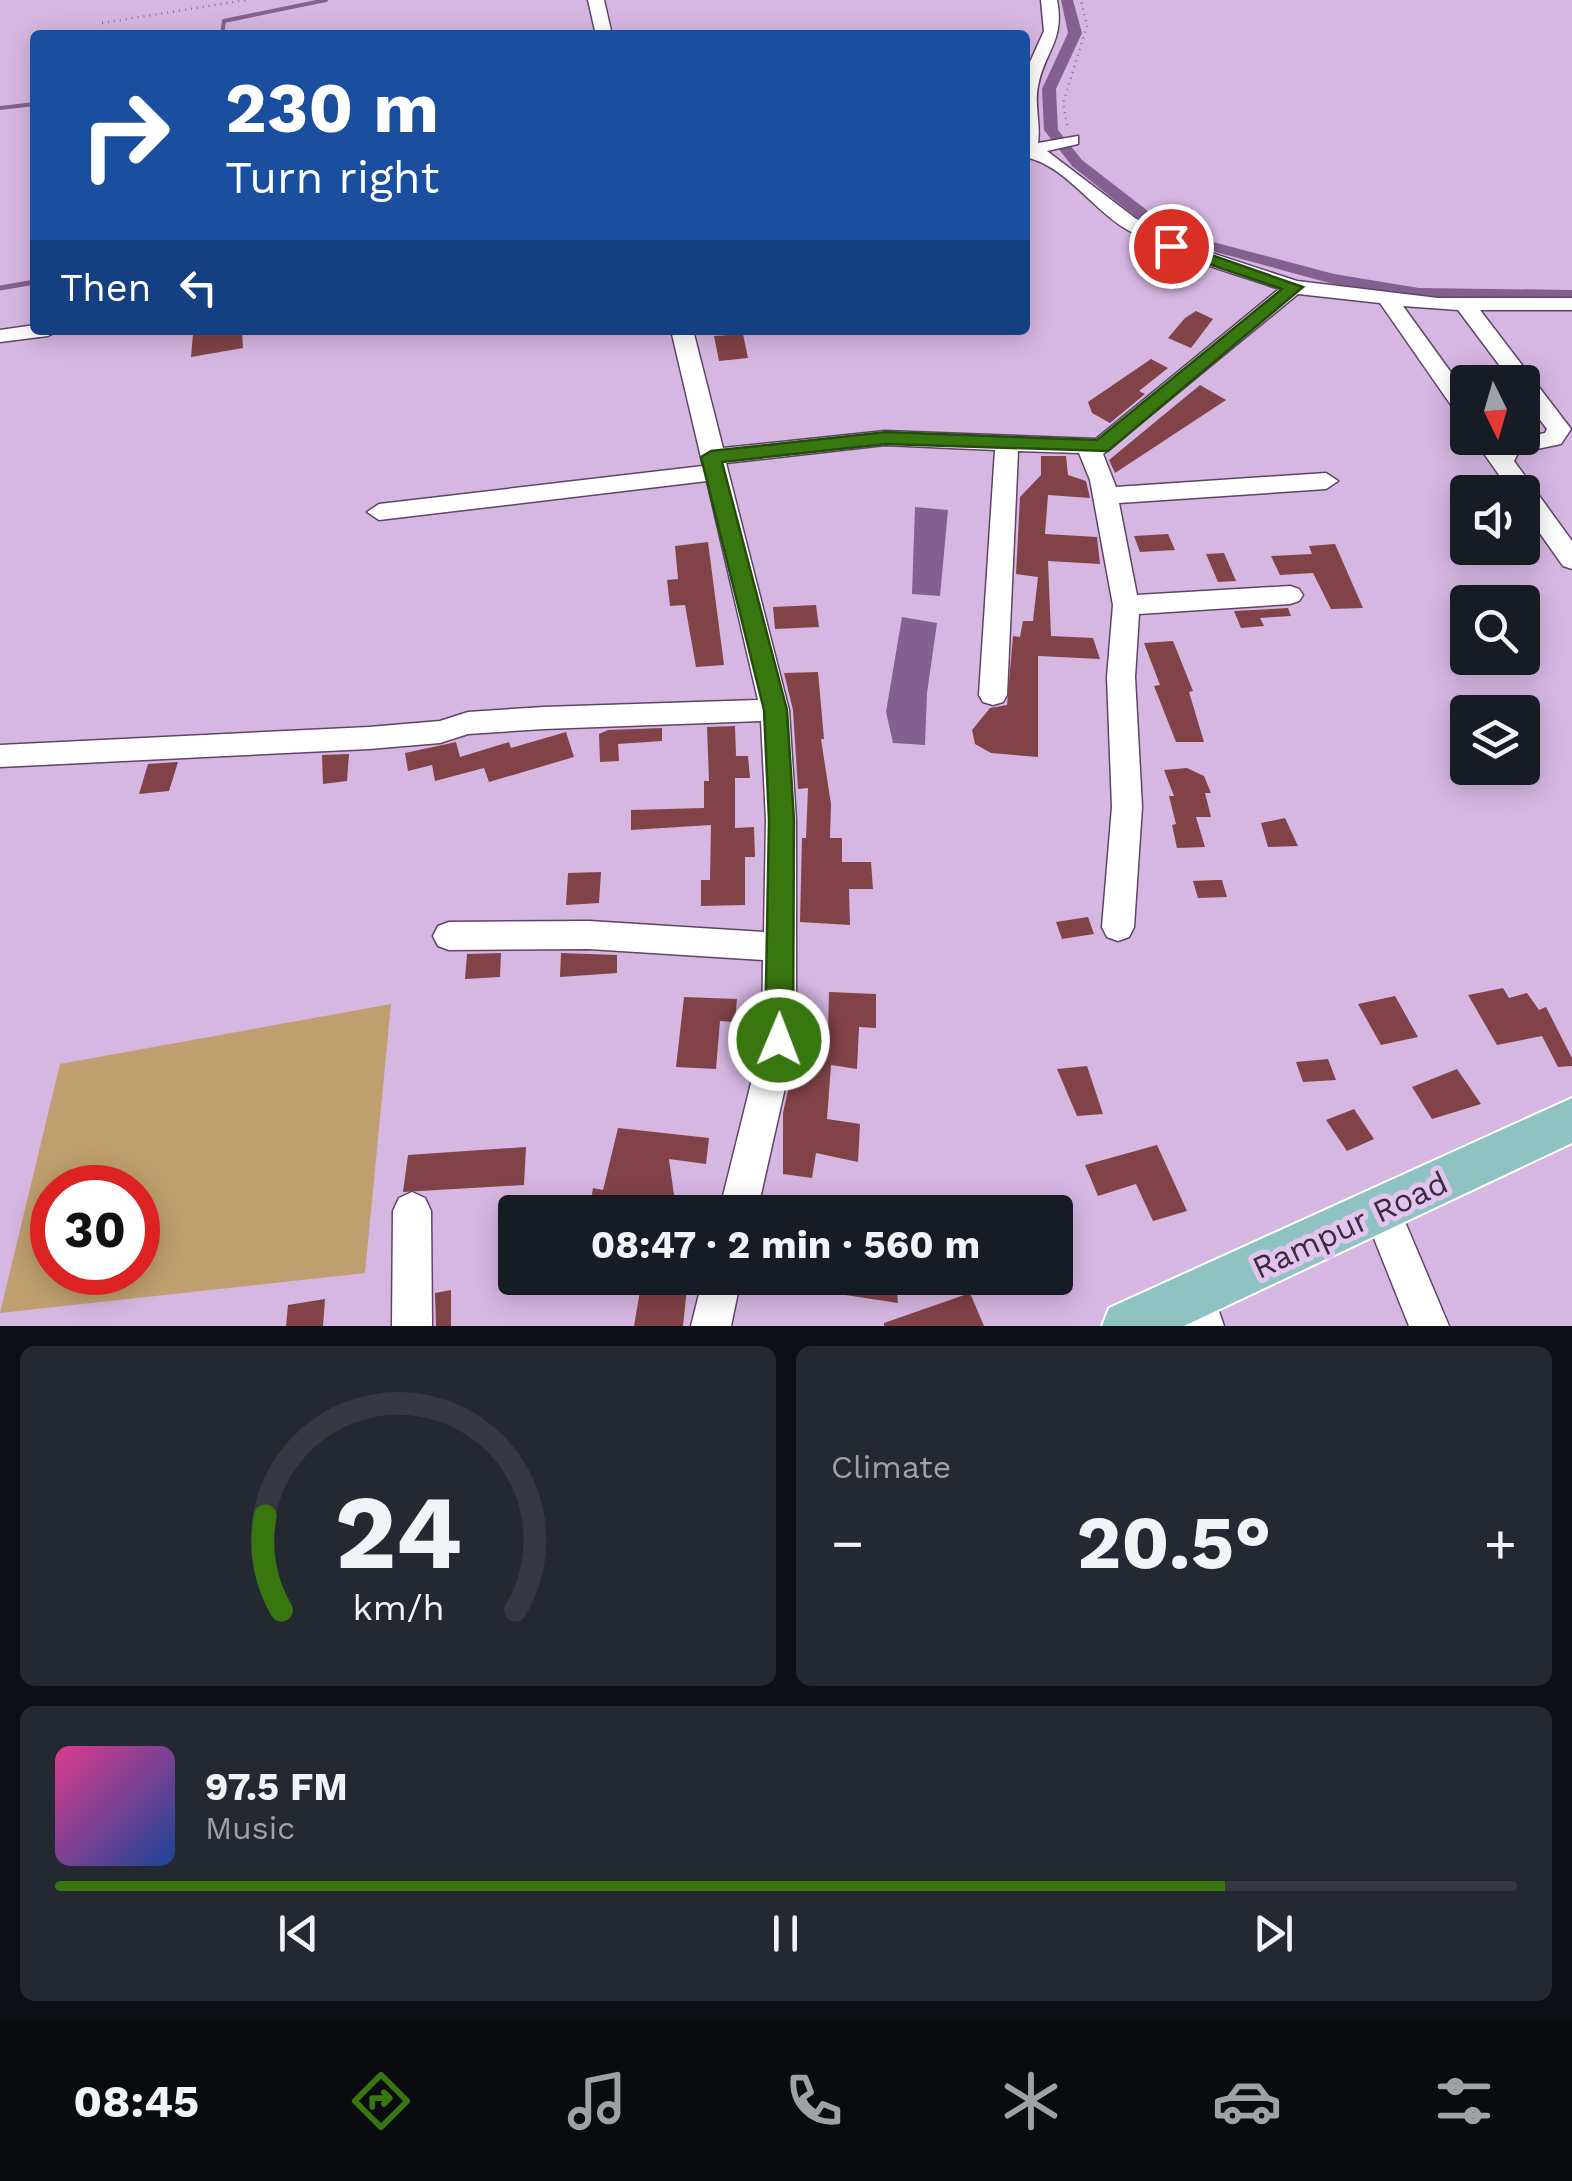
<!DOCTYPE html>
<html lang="en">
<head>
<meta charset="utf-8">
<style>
  :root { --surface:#171b24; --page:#242831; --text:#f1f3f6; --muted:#9ea1a6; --line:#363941; --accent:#387610 }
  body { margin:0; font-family:"Work Sans",sans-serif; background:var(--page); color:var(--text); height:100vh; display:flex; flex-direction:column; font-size:38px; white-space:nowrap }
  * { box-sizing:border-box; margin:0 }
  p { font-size:32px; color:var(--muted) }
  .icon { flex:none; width:55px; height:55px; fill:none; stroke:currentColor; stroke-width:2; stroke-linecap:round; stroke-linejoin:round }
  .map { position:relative; height:1326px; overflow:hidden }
  .panel { display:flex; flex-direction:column; gap:20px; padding:20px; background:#0d0f14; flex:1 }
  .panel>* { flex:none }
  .top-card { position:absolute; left:30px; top:30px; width:1000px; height:305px; border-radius:10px; box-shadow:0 5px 25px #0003; background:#1a4fa0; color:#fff; overflow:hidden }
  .needle { width:65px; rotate:175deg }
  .fabs { position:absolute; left:1450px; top:365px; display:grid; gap:20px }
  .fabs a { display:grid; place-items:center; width:90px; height:90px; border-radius:10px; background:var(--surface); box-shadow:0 5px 25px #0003; font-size:50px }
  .speed { position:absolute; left:30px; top:1165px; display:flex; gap:20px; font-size:50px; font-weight:700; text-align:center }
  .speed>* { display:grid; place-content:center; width:130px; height:130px; border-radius:50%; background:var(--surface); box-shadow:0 5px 25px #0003; line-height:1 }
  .speed .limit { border:15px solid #d22; background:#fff; color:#111 }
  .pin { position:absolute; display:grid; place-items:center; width:85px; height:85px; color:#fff; margin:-42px; border:5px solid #fff; border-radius:50%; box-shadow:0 2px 10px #0007 }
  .me { position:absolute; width:110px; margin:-55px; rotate:1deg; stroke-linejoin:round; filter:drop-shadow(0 0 8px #0008) }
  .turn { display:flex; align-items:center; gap:35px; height:210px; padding:0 30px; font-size:45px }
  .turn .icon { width:130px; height:130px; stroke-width:2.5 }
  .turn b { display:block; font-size:70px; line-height:85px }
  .then { display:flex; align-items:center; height:95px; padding:0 30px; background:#0003; gap:20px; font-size:38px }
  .big { font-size:75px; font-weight:700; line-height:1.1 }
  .panel .widget { flex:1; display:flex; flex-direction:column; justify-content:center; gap:15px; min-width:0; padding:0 35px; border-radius:15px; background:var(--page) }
  .panel .dial { align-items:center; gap:0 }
  .dial svg { height:260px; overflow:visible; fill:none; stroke:var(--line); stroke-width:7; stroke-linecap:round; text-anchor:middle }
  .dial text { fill:var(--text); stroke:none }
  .song { display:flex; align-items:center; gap:30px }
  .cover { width:120px; height:120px; border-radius:15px; background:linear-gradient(135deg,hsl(330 70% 55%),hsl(220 70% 35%)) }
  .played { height:10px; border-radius:5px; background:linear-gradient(90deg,var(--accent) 80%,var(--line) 80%) }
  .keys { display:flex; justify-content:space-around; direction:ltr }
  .heat { display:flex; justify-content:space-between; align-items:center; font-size:55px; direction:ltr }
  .panel .tiles { flex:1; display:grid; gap:20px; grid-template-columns:1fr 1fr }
  .widget:last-child { grid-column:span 2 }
  .trip { position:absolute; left:498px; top:1195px; width:575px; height:100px; border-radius:10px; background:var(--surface); box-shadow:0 5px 25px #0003; font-weight:700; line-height:100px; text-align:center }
  .tab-bar { display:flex; height:160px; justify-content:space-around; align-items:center; background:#090b0e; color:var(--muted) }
  .tab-bar .icon { width:70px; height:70px }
  .tab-bar .active { color:var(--accent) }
  .tab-bar b { font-size:45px; color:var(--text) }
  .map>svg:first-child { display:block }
</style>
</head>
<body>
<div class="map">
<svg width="1572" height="1326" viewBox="0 0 1572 1326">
  <rect width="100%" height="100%" fill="#d6b7e2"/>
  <path fill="#bf9f6f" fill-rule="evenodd" d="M391,1004L365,1273L0,1313L60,1064ZM52,1188H138V1272H52Z"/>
  <g fill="#846091">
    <path d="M915,507L948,510L940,596L912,594Z"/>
    <path d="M902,617L937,623L927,693L925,745L893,743L886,712Z"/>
  </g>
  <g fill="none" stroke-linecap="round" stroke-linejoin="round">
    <g stroke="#846091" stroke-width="4">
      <path d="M222,35L224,21L326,0"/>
      <path d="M0,108L35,104"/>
    </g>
    <path stroke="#846091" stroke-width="5" d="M0,288L35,282"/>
    <path fill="#846091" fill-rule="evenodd" d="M1061,0H1073L1082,33L1056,89L1058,130L1082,160L1148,211L1213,242L1334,274L1419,288L1572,290V300L1419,298L1333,284L1201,248L1136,217L1072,166L1044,130L1042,89L1068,33Z"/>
  </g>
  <g fill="#824348">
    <path d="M1196,311L1213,319L1191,348L1168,338L1185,318Z"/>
    <path d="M226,330H242L243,348L191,357L193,334Z"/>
    <path d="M743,334L748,358L719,361L714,336Z"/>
    <path d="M1151,359L1168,368L1139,391L1145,394L1110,423L1092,413L1088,402Z"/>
    <path d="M1200,385L1226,400L1115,473L1109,460Z"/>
    <path d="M1041,456H1066L1068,475L1086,481L1090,498L1048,495L1045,534L1097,537L1100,564L1048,561L1051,636L1093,638L1100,659L1038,656V757L991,753L975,744L972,730L990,708L1007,705L1013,636L1020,637L1023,621H1033L1038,577L1016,574L1020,497L1041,475Z"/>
    <path d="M1168,534L1175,550L1140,552L1134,536Z"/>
    <path d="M708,542L724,665L696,667L685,605L670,606L667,580L678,579L675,546Z"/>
    <path d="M1335,544L1363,608L1331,609L1313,573L1280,575L1271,556L1312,554L1309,546Z"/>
    <path d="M1224,553L1236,581L1218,582L1206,554Z"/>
    <path d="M816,605L819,627L775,629L773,607Z"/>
    <path d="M1288,608L1291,616L1260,618L1264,626L1241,628L1234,611Z"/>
    <path d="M1173,641L1193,691L1189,692L1204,742H1176L1154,686L1160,685L1144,643Z"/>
    <path d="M818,672L824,739H821L831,804L830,838H842V862H871L873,889H849L850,925L800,922L802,838H806L808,788L798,789L793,710L784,673Z"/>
    <path d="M735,726L736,756H748L750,778H735V828L754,827L755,857H745V905L701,906V880H710L711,825L631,830V810L704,808V781H709L707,727Z"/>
    <path d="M662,728V741L618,744L619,761L600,762L599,734L608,730Z"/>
    <path d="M566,732L574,757L489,782L484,768L435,781L432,765L408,771L405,753L456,742L460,757L509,742L511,748Z"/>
    <path d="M349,754L347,781L323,784L322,755Z"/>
    <path d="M178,762L169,791L139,794L148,764Z"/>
    <path d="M1187,768L1204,776L1211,793H1205L1211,817H1196L1205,847L1177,848L1172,825L1176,824L1169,796H1174L1164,770Z"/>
    <path d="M1285,818L1298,846L1268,847L1261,823Z"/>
    <path d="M601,872L599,903L566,905L568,873Z"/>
    <path d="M1216,880H1222L1227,897L1198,898L1193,881Z"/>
    <path d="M1088,917L1094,934L1062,939L1056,922Z"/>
    <path d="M501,953L500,977L465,979L467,954Z"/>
    <path d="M561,953L617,955V973L560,977Z"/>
    <path d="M1503,988L1509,998L1527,993L1539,1010L1546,1007L1572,1058V1066L1558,1067L1542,1036L1497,1045L1468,995Z"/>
    <path d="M829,992L876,994V1028L859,1027L857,1069L831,1065L827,1119L860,1124L858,1162L816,1153L812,1178L783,1174V1113L795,1059L799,1060L804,1028L828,1031Z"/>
    <path d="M1395,996L1418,1037L1381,1045L1358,1004Z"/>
    <path d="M684,997L737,999L735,1022L720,1021L716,1069L676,1067Z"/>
    <path d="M1328,1059L1336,1080L1303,1082L1296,1062Z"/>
    <path d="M1087,1066L1103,1114L1077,1116L1057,1069Z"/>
    <path d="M1457,1069L1481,1104L1432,1119L1412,1087Z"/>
    <path d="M1354,1109L1374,1139L1347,1151L1326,1120Z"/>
    <path d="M618,1128L709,1138L706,1164L669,1159L674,1195L697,1196L696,1212H589L593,1188L603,1190Z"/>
    <path d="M1157,1145L1187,1211L1153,1221L1136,1184L1098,1196L1085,1165Z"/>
    <path d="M526,1147L524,1185L403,1192L408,1155Z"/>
    <path d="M650,1278H688L683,1326H634L641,1285L648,1286Z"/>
    <path d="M896,1282L898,1303L839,1294V1287Z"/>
    <path d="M451,1290V1326H436L435,1293Z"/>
    <path d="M970,1293L984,1326H884V1323Z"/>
    <path d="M325,1299L323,1326H286L288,1305Z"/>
  </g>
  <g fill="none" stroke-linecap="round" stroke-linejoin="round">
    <g stroke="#5f4469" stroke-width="3">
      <g id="minor">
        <path d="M588,0H604L612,35H596Z"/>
        <path d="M1041,0H1057C1065,41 1045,50 1038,86C1034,105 1041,124 1038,143L1078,136V144L1047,151L1135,218L1178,242L1297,281L1438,298H1572V310H1480L1571,429L1561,444L1518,453L1514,461L1572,541V569L1563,566L1522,508V492H1511L1473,438H1497L1500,442L1545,433L1547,429L1522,396V382H1512L1458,310L1403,306L1468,396V420L1460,418L1380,303L1298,294L1103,454L1116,487L1326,473L1338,481L1326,489L1119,503L1137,595L1290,586L1299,589L1303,595L1299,601L1290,604L1139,614L1135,677L1142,807L1134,927L1129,937L1118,941L1107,937L1102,927L1112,807L1107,677L1113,605L1090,480L1079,453L1018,451L1007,695L1003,702L993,705L983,702L979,695L995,450L885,445L726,463L789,710L796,820V1039L757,1212H719L762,1039L763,960L589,949L449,950L438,946L433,936L438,926L449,922L589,921L764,932L766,820L761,721L544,729L468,734L440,743L369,749L0,767V745L369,727L440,721L468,712L544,707L758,700L707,481L379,520L367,512L379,504L703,466L671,330H693L723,448L885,431L1096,439L1279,289C1227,271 1174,257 1126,229C1092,209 1065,165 1025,157V73L1044,31Z"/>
        <path d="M35,325V330H59L48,336L0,342V330Z"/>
        <path d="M412,1192L425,1198L431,1211L432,1326H392L393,1211L399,1198Z"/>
        <path d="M1382,1192L1395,1198L1449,1326H1409L1363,1211L1369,1198Z"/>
        <path d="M1195,1276L1209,1282L1224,1326H1184L1175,1296L1181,1282Z"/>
        <path d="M703,1278H741L731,1326H691Z"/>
      </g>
    </g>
    <g stroke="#fff" stroke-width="4">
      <path id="major" d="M1572,1098V1143L1184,1326H1102L1109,1308Z"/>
    </g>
    <g stroke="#86718f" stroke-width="2.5" stroke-dasharray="1 5" stroke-linecap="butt">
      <path d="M102,23L246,0"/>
      <path d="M1067,125L1063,103L1087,26L1081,0"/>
    </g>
    <use href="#minor" fill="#fff" fill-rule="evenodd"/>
    <use href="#major" fill="#8ec2c3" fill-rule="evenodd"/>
  </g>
  <path fill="#387610" stroke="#244d0a" stroke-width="2.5" d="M1165,243H1177L1303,287L1108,451L886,444L722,462L787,710L794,820L793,1040L789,1049L779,1053L769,1049L765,1040L769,820L764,710L701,457L711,451L886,432L1097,440L1282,289L1165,249Z"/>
  <g text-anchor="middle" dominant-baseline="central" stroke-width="10" stroke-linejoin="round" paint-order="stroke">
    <g font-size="32" fill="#382c3d" stroke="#e3c4ef">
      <text transform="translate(1350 1225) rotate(-25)">Rampur Road</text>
    </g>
  </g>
</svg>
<div class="fabs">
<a><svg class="needle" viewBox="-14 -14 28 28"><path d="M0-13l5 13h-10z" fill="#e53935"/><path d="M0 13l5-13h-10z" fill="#9ea1a6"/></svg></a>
<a><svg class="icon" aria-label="sound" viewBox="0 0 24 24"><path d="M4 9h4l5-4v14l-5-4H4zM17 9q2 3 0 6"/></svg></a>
<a><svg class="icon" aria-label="search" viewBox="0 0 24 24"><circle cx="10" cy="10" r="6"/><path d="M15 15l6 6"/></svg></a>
<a><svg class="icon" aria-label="layers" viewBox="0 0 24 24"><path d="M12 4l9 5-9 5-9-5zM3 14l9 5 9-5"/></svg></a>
</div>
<div class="speed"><div class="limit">30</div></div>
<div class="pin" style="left:1171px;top:246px;background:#d93025"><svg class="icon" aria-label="arrive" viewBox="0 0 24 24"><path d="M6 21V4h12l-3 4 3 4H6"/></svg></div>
<svg class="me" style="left:779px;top:1040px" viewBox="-20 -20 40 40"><circle r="17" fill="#387610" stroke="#fff" stroke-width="3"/><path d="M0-11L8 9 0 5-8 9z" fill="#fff"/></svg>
<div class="trip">08:47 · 2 min · 560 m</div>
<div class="top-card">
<div class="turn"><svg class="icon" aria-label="right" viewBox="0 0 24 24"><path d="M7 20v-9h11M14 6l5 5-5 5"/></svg><div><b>230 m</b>Turn right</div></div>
<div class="then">Then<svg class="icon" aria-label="left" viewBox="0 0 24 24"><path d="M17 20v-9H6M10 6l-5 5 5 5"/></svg></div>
</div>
</div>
<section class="panel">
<div class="tiles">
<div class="widget dial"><svg viewBox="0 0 100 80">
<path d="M14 69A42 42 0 1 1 86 69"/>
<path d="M14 69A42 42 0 0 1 9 40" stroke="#387610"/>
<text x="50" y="56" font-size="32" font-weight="700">24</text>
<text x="50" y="72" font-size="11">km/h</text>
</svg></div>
<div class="widget"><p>Climate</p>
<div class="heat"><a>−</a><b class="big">20.5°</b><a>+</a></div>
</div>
<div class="widget">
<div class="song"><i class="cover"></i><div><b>97.5 FM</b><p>Music</p></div></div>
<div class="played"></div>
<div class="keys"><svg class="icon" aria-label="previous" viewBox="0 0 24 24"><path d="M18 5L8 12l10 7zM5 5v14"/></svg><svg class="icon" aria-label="pause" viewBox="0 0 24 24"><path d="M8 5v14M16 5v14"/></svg><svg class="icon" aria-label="next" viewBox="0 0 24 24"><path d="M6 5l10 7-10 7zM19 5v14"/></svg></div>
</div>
</div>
</section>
<nav class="tab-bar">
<b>08:45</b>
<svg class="icon active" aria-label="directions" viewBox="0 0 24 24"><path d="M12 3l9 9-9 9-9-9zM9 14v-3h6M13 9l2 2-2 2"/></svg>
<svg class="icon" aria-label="music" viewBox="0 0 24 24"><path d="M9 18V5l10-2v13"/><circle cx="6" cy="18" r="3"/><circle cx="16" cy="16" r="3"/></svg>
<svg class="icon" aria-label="phone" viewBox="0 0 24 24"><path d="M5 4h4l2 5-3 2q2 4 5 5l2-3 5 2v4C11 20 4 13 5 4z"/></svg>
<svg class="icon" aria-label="climate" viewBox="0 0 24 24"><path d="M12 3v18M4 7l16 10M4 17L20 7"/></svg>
<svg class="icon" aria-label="car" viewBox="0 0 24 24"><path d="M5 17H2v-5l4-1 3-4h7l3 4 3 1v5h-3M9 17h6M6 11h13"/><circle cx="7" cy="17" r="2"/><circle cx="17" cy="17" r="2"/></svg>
<svg class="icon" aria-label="filters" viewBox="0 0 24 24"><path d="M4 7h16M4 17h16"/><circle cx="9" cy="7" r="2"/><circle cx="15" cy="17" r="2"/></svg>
</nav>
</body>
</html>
